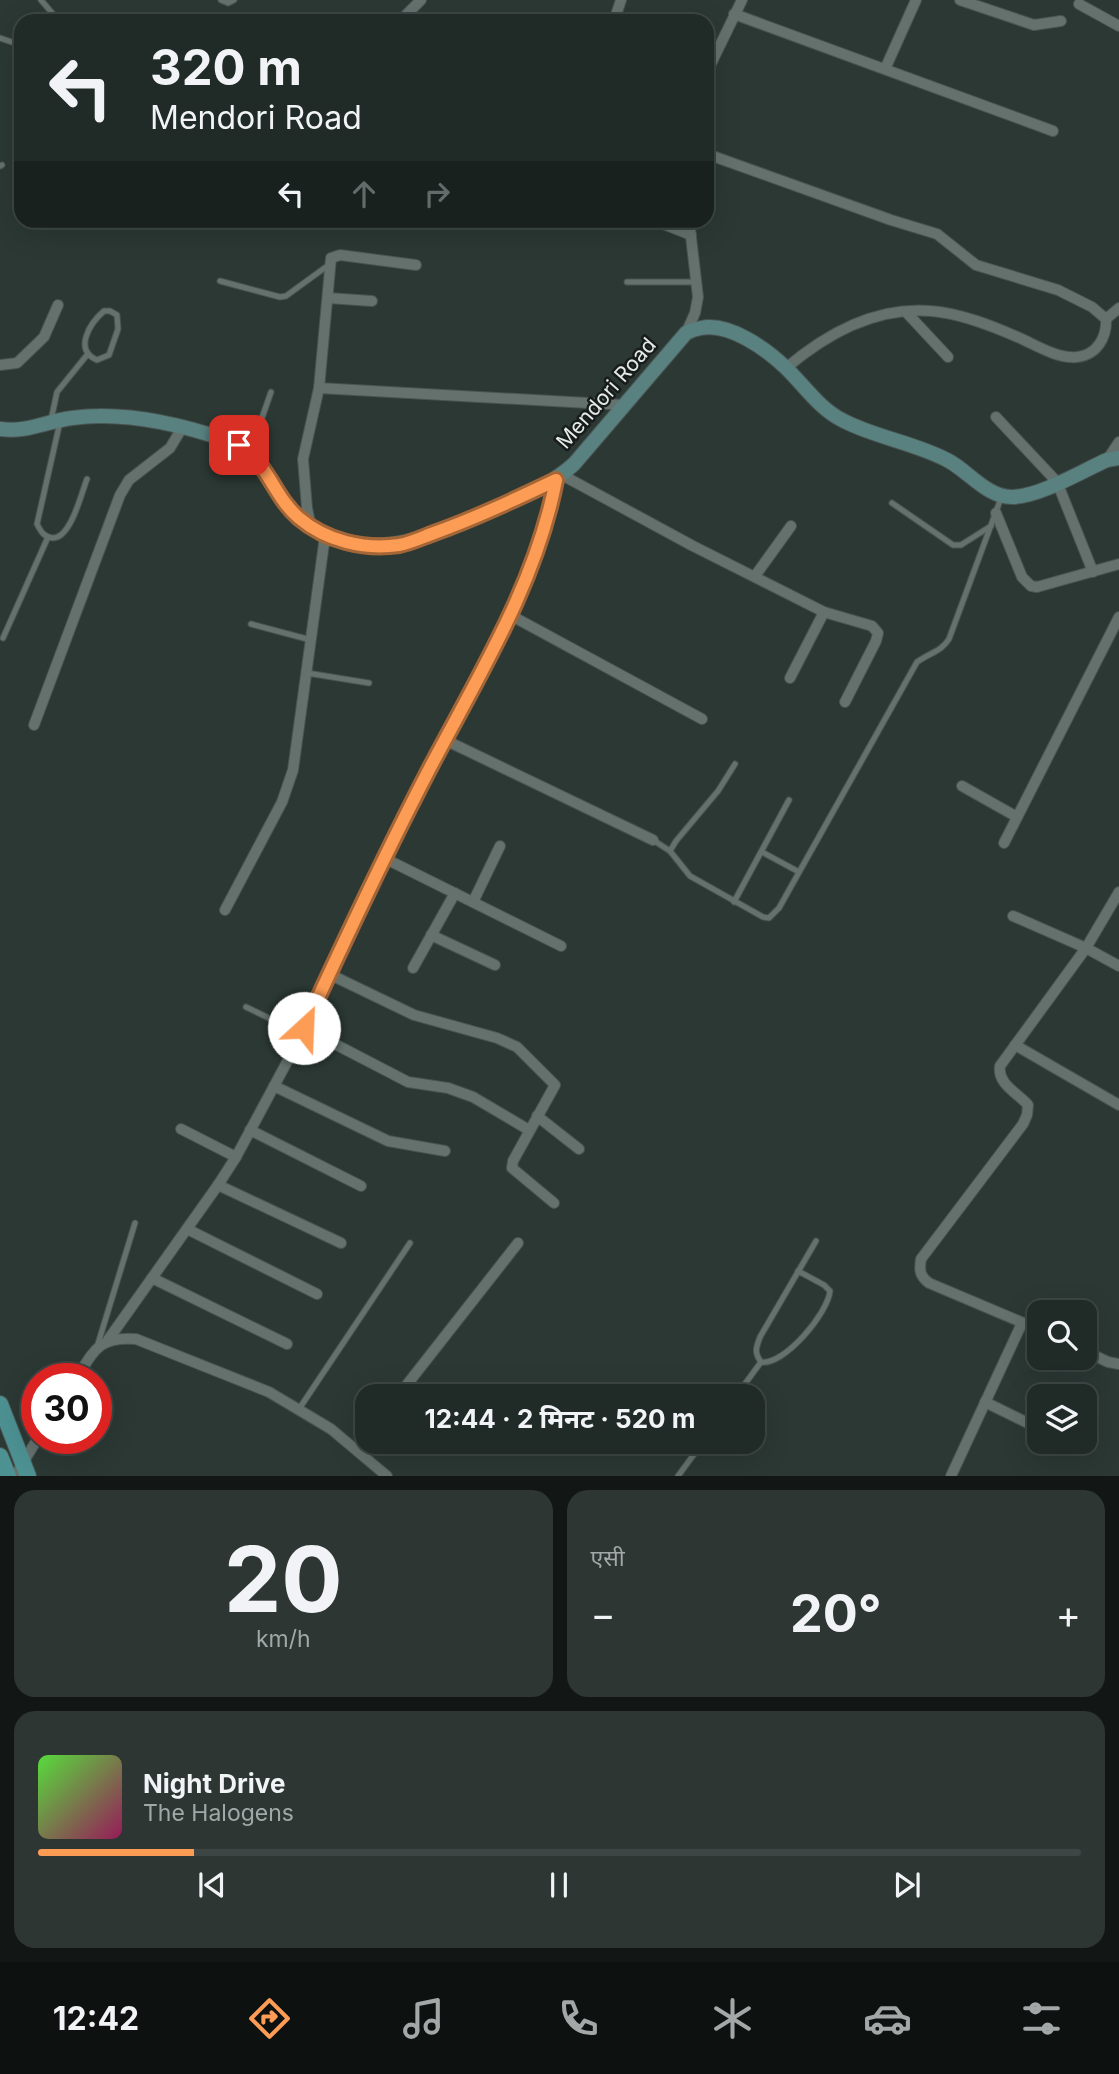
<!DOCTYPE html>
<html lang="hi">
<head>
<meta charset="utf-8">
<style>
  :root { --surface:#202a27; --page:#2d3633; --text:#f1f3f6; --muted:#a2a7a7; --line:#3d4644; --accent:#fd9c55 }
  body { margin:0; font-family:Inter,"Noto Sans Devanagari",sans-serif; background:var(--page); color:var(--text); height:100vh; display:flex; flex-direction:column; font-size:26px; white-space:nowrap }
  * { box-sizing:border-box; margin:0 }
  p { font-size:23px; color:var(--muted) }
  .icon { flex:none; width:38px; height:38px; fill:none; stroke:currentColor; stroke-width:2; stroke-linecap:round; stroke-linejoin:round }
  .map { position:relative; height:1476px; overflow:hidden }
  .drawer { display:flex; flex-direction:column; gap:14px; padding:14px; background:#121715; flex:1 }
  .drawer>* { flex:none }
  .hud { position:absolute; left:14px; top:14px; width:700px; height:214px; border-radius:21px; box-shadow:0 7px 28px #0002,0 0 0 2px var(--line); background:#202a27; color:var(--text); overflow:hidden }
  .tools { position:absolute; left:1027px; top:1300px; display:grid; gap:14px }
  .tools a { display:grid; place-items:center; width:70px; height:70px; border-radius:14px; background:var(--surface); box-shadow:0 7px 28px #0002,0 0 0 2px var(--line); font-size:35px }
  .speed { position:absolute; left:21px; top:1363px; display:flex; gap:14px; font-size:35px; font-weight:700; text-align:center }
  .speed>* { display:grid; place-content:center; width:91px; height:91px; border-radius:50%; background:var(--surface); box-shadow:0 7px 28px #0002,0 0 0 2px var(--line); line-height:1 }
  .speed .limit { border:10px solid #d22; background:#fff; color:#111 }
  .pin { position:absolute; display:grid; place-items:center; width:60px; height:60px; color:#fff; margin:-30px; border-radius:14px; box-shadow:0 4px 10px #0006 }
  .me { position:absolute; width:77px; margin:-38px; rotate:25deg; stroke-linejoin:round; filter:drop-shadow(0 0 5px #0008) }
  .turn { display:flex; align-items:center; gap:24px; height:147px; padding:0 21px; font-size:32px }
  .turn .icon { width:91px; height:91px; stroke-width:2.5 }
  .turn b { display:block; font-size:49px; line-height:60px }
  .lanes { display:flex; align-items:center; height:66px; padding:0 21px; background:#0003; justify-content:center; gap:35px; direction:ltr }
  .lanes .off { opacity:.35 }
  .big { font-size:52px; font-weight:700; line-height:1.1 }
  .drawer .tile { flex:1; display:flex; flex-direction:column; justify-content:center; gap:10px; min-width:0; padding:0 24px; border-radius:21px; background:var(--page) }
  .drawer .dial { align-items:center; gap:0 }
  .dial b { font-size:91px; line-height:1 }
  .song { display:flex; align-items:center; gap:21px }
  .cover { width:84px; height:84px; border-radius:10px; background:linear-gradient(135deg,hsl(110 70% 55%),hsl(330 70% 35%)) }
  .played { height:7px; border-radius:4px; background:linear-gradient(90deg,var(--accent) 15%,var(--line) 15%) }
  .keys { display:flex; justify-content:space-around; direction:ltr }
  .heat { display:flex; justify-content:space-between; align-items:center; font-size:38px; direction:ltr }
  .drawer .tiles { flex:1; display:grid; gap:14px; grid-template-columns:1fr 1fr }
  .tile:last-child { grid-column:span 2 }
  .trip { position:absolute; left:355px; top:1384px; width:410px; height:70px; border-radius:21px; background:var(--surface); box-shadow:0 7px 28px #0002,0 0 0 2px var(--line); font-weight:700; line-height:70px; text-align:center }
  .tabs { display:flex; height:112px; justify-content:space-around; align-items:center; background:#0d1110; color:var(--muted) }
  .tabs .icon { width:49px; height:49px }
  .tabs .on { color:var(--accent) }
  .tabs b { font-size:32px; color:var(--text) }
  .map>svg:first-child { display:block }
</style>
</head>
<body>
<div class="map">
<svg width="1119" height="1476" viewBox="0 0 1119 1476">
  <rect width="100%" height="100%" fill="#2b3834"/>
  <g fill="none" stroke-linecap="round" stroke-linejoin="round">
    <g stroke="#495451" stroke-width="7">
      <g id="service">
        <path d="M41,0L59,21"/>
        <path d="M221,0L228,3L234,0"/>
        <path d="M0,38L21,45"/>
        <path d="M0,166L2,165"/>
        <path d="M220,281L280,297L286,296L330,264"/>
        <path d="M627,282H697"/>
        <path d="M104,311H110L117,315L118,329L109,355L97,360C73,350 90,323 104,311Z"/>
        <path d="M51,420L57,392L87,355"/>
        <path d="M60,422L37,524C41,532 44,537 53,538C71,538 81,494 87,479"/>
        <path d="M250,452L271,392"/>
        <path d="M892,503L953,545H961L991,526"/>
        <path d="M251,624L311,640"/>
        <path d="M3,638L48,537"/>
        <path d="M307,673L369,683"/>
        <path d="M735,764L718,791L676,841L670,851L690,876L763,917L769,918L779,908L917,662C929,653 941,652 949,639L1001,498"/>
        <path d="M653,840L670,851"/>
        <path d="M762,852L799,872"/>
        <path d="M734,902L789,800"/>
        <path d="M246,1007L302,1034"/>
        <path d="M97,1347L135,1223"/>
        <path d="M761,1362C784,1366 828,1313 830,1291L824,1285L798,1271"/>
        <path d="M761,1362C754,1352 756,1348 760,1337L816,1241"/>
        <path d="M736,1396L761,1362"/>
        <path d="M299,1409L410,1243"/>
        <path d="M678,1476L703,1442"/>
      </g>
    </g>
    <g stroke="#495451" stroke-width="12">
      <g id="minor">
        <path d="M960,0L1034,25L1061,21"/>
        <path d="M1079,4L1119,26"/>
        <path d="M734,14L1053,131"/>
        <path d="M400,21L421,0"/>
        <path d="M614,21L621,0"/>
        <path d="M885,69L916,0"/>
        <path d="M707,72L742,0"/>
        <path d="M707,154L891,220L937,234L976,265L1058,290L1092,307L1106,319C1107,337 1097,355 1077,357C1059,359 1039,347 1022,339C995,327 961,313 931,311C876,306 826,334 786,368"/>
        <path d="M653,220L691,235"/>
        <path d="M328,298L372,301"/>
        <path d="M906,312L948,357"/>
        <path d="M1106,319L1119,308"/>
        <path d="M686,333L695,313L698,297L689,220"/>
        <path d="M0,365L17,363L44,337L58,305"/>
        <path d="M319,388L624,405"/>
        <path d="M996,417L1057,482L1093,572"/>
        <path d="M1107,460L1119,442"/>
        <path d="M562,475L693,546L824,612L872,626L878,633L876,641L845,702"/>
        <path d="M996,513L1022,577L1031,586L1037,587L1119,564"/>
        <path d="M311,528L307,508L303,459L319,388L331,258L340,255L416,265"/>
        <path d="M755,576L791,526"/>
        <path d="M510,615L702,719"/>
        <path d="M790,678L824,612"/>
        <path d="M34,725L120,495L129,480L170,448L182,428"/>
        <path d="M445,740L653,840"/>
        <path d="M962,786L1017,817"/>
        <path d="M1004,843L1119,617"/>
        <path d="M384,858L561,946"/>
        <path d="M473,902L500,846"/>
        <path d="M225,910L282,802L293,770L325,536"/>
        <path d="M1013,916L1086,948L1119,966"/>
        <path d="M431,935L495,965"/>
        <path d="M413,968L455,893"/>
        <path d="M329,974L414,1015L497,1038L517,1047L555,1085L513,1161L512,1168L554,1203"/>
        <path d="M304,1028L408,1082L448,1088L473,1097L529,1130"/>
        <path d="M1015,1045L1119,1105"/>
        <path d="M274,1086L388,1141L445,1151"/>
        <path d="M537,1116L579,1149"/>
        <path d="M181,1129L236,1157"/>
        <path d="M250,1130L361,1186"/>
        <path d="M218,1185L341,1243"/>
        <path d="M187,1229L317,1294"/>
        <path d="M152,1278L287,1344"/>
        <path d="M1040,1330L929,1283C920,1276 919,1271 921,1259L1023,1124L1027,1115L1028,1105C1018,1093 997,1084 1000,1066L1086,948L1119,892"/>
        <path d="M108,1340L218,1185L236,1157L302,1034L396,834L518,600L541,541L556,480"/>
        <path d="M1085,1351L1108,1362L1119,1364"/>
        <path d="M76,1379C94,1351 98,1336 136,1339L269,1392L331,1429L387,1476"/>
        <path d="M398,1396L518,1243"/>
        <path d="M985,1402L1040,1429"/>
        <path d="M356,1449L368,1435"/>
        <path d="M15,1476L38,1438"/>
        <path d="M951,1476L1022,1323"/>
      </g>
    </g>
    <g stroke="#495451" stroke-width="16">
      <path id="secondary" d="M0,429C26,433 47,421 72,418C124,411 180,424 229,441C267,453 270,493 298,517C359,570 432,538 496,508C524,495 551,485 574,464L686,333C690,331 696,329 701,328C729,322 766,349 785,367C805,386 819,409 844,421C877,438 916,443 949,461C969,472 988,498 1013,497C1041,496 1080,472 1107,460L1119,458"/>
    </g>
    <g stroke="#495451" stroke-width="18">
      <g id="primary">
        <path d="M0,1404L28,1476"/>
        <path d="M0,1456L8,1476"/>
      </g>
    </g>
    <use href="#service" stroke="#64716d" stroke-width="5"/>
    <use href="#minor" stroke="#64716d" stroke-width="10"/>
    <use href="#secondary" stroke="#598180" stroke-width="14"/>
    <use href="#primary" stroke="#4d9192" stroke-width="16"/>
  </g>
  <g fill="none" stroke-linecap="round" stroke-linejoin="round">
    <g stroke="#a46537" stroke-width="18">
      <path id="route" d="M239,445C268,463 274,497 299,518C326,541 364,550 399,545C411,543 423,537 434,533C476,518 516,499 556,480C536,584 480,673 431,766C386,852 345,940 304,1028"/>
    </g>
    <use href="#route" stroke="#fd9c55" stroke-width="12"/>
  </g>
  <g text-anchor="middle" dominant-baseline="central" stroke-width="5" stroke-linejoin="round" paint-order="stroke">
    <g font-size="21" fill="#e4ebe9" stroke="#181d1c">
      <text transform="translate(606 393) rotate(-49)">Mendori Road</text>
    </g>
  </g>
</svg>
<div class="tools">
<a><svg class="icon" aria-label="search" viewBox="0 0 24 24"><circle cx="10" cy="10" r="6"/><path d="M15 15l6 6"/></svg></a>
<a><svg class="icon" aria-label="layers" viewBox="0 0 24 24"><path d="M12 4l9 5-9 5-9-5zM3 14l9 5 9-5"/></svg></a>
</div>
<div class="speed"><div class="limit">30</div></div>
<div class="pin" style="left:239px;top:445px;background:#d93025"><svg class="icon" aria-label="arrive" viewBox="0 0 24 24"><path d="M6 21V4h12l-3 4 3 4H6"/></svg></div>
<svg class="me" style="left:304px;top:1028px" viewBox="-20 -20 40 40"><circle r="19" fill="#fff"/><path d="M0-13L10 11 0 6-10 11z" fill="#fd9c55"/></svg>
<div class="trip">12:44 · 2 मिनट · 520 m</div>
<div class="hud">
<div class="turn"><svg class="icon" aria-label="left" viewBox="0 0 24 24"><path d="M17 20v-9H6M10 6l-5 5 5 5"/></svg><div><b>320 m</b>Mendori Road</div></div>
<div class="lanes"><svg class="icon" aria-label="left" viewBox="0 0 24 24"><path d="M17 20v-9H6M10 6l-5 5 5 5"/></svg><svg class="icon off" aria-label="ahead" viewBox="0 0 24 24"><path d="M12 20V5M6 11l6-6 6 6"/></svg><svg class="icon off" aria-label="right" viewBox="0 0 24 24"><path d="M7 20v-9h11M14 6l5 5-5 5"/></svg></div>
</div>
</div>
<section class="drawer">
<div class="tiles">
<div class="tile dial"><b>20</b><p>km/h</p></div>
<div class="tile"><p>एसी</p>
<div class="heat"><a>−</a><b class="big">20°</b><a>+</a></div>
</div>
<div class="tile">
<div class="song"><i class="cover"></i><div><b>Night Drive</b><p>The Halogens</p></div></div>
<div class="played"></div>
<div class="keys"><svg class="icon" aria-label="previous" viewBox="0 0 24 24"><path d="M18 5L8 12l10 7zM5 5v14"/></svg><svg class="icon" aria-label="pause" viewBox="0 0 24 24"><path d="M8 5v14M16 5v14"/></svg><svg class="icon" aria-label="next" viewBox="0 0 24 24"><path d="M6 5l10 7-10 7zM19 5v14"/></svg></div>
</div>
</div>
</section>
<nav class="tabs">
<b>12:42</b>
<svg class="icon on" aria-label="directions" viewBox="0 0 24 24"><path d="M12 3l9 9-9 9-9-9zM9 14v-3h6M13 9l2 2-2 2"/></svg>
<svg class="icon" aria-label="music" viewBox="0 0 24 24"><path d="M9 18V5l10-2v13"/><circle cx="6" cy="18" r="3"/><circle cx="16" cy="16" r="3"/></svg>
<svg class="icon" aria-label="phone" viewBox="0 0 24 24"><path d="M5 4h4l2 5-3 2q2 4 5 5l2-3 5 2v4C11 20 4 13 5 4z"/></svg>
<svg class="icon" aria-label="climate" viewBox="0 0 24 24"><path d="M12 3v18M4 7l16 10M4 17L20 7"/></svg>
<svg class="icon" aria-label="car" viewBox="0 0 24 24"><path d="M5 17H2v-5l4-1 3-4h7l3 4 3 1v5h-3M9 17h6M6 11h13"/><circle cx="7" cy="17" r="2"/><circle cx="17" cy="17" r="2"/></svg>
<svg class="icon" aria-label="filters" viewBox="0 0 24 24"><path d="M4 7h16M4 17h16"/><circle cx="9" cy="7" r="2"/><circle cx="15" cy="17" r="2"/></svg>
</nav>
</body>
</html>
